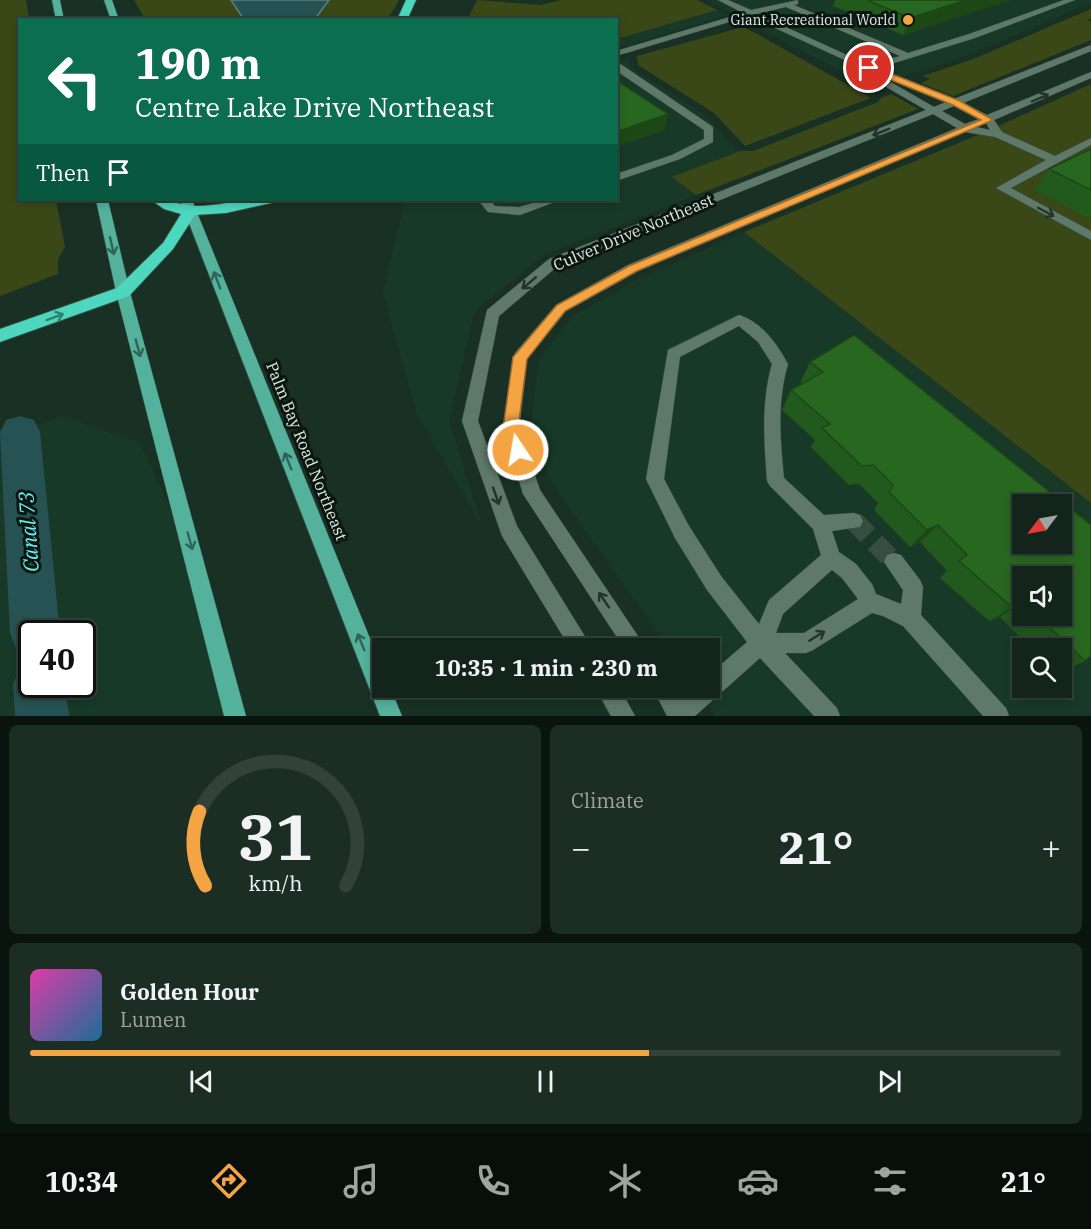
<!DOCTYPE html>
<html lang="en">
<head>
<meta charset="utf-8">
<style>
  :root { --surface:#13251b; --page:#1c2d24; --text:#f1f3f6; --muted:#9da5a3; --line:#32423a; --accent:#f4a443 }
  body { margin:0; font-family:"IBM Plex Serif",serif; background:var(--page); color:var(--text); height:100vh; display:flex; flex-direction:column; font-size:22px; white-space:nowrap }
  * { box-sizing:border-box; margin:0 }
  p { font-size:20px; color:var(--muted) }
  .icon { flex:none; width:33px; height:33px; fill:none; stroke:currentColor; stroke-width:2; stroke-linecap:round; stroke-linejoin:round }
  .map { position:relative; height:716px; overflow:hidden }
  .drawer { display:flex; flex-direction:column; gap:9px; padding:9px; background:#0a140f; flex:1 }
  .drawer>* { flex:none }
  .hud { position:absolute; left:18px; top:18px; width:600px; height:183px; border-radius:0px; box-shadow:0 3px 9px #0003,0 0 0 2px var(--line); background:#0b6e4f; color:#fff; overflow:hidden }
  .needle { width:39px; rotate:238deg }
  .controls { position:absolute; left:1012px; top:494px; display:grid; gap:12px }
  .controls a { display:grid; place-items:center; width:60px; height:60px; border-radius:0px; background:var(--surface); box-shadow:0 3px 9px #0003,0 0 0 2px var(--line); font-size:30px }
  .speed { position:absolute; left:18px; top:620px; display:flex; gap:12px; font-size:30px; font-weight:700; text-align:center }
  .speed>* { display:grid; place-content:center; width:78px; height:78px; border-radius:50%; background:var(--surface); box-shadow:0 3px 9px #0003,0 0 0 2px var(--line); line-height:1 }
  .speed .limit { border:3px solid #111; border-radius:9px; background:#fff; color:#111 }
  .pin { position:absolute; display:grid; place-items:center; width:51px; height:51px; color:#fff; margin:-26px; border:3px solid #fff; border-radius:50%; box-shadow:0 2px 6px #0007 }
  .me { position:absolute; width:66px; margin:-33px; rotate:348deg; stroke-linejoin:round; filter:drop-shadow(0 0 4px #0008) }
  .turn { display:flex; align-items:center; gap:21px; height:126px; padding:0 18px; font-size:27px }
  .turn .icon { width:78px; height:78px; stroke-width:2.5 }
  .turn b { display:block; font-size:42px; line-height:51px }
  .then { display:flex; align-items:center; height:57px; padding:0 18px; background:#0003; gap:12px; font-size:22px }
  .big { font-size:45px; font-weight:700; line-height:1.1 }
  .drawer .card { flex:1; display:flex; flex-direction:column; justify-content:center; gap:9px; min-width:0; padding:0 21px; border-radius:9px; background:var(--page) }
  .drawer .dial { align-items:center; gap:0 }
  .dial svg { height:156px; overflow:visible; fill:none; stroke:var(--line); stroke-width:7; stroke-linecap:round; text-anchor:middle }
  .dial text { fill:var(--text); stroke:none }
  .song { display:flex; align-items:center; gap:18px }
  .cover { width:72px; height:72px; border-radius:9px; background:linear-gradient(135deg,hsl(320 70% 55%),hsl(200 70% 35%)) }
  .played { height:6px; border-radius:3px; background:linear-gradient(90deg,var(--accent) 60%,var(--line) 60%) }
  .keys { display:flex; justify-content:space-around; direction:ltr }
  .heat { display:flex; justify-content:space-between; align-items:center; font-size:33px; direction:ltr }
  .drawer .tiles { flex:1; display:grid; gap:9px; grid-template-columns:1fr 1fr }
  .card:last-child { grid-column:span 2 }
  .trip { position:absolute; left:372px; top:638px; width:348px; height:60px; border-radius:0px; background:var(--surface); box-shadow:0 3px 9px #0003,0 0 0 2px var(--line); font-weight:700; line-height:60px; text-align:center }
  .tab-bar { display:flex; height:96px; justify-content:space-around; align-items:center; background:#080f0b; color:var(--muted) }
  .tab-bar .icon { width:42px; height:42px }
  .tab-bar .active { color:var(--accent) }
  .tab-bar b { font-size:27px; color:var(--text) }
  .map>svg:first-child { display:block }
</style>
</head>
<body>
<div class="map">
<svg width="1091" height="716" viewBox="0 0 1091 716">
  <rect width="100%" height="100%" fill="#193124"/>
  <g fill="#183928" fill-rule="evenodd">
    <path d="M707,0H1091V3L968,55L871,87Z"/>
    <path d="M717,10L727,15L617,49V39Z"/>
    <path d="M628,57L630,67L705,115L735,148L740,151L673,177L696,195L546,254L479,307L474,314L449,421L482,526L417,414L383,293L405,200H616L617,60Z"/>
    <path d="M744,232L1091,503V716H716L703,697L710,687V648H669L553,485L531,425L539,360L574,315L643,277ZM1023,504H1062V543H1023ZM1023,576H1062V615H1023ZM1023,648H1062V687H1023Z"/>
    <path d="M61,416L140,443L198,568L235,716H0V439ZM32,633H82V684H32Z"/>
  </g>
  <g fill="#3a4817">
    <path d="M0,0H26L29,19L20,20V200H56L65,247L58,259V274L0,296Z"/>
    <path d="M134,0H231L244,19H145Z"/>
    <path d="M329,0H399L388,19L315,20Z"/>
    <path d="M477,0L541,5L561,0H697L717,10L617,39L616,20L468,19Z"/>
    <path d="M1091,9V18L1087,20L1091,21V40L953,96L921,83L930,79L923,76L976,58Z"/>
    <path d="M743,27L759,35L871,98L745,146L714,113L638,65L637,56Z"/>
    <path d="M1091,84V503L744,232L985,132Z"/>
    <path d="M891,94L918,109L696,195L672,177L740,151H753L878,102L881,98Z"/>
  </g>
  <path fill="#265253" stroke="#5d807e" stroke-width="1.5" d="M231,0H329L315,19L244,20Z"/>
  <g fill="none" stroke-linecap="round" stroke-linejoin="round">
    <g fill="#265253" fill-rule="evenodd">
      <path d="M20,416L34,420L40,432L60,633H32V656L17,651L10,633L0,432L6,420Z"/>
      <path d="M32,661V684H65L69,716H15L13,684L21,666Z"/>
    </g>
    <path stroke="#364d41" stroke-width="20" stroke-dasharray="20 10" stroke-linecap="butt" d="M854,521L894,562"/>
    <g stroke="#374b40" stroke-width="1">
      <g id="minor">
        <path d="M718,0H728L751,10L798,0V4L794,5L908,53L969,34L1064,0H1075L975,38L878,68L954,99L1091,45V51L963,103L987,115L1091,72V78L994,120L1002,132L1055,156L1091,138V145L1011,188L1091,231V240L996,188L1046,160L995,137L965,132L638,271L566,311L527,359L519,429L540,490L646,648H624L523,494L503,429L515,353L556,305L628,265L957,128L933,114L559,265L499,316L478,421L517,526L592,648H570L502,536L462,421L487,310L549,259L926,110L881,84V80H887L934,107L946,102L869,71H863L862,68L749,16L616,56V51L743,13ZM786,7L900,56L869,65L757,14ZM954,106L979,119L965,124L942,111ZM986,123L990,130L976,127Z"/>
        <path d="M616,61L713,127V142L680,159L616,181V174L672,155L704,139V130L621,74L616,70Z"/>
        <path d="M478,200H490L495,206L519,207L544,200H560L520,215L488,212Z"/>
        <path d="M739,315C762,322 777,344 788,364C777,402 780,439 784,478L824,515L854,513L860,515L863,521L860,527L832,531L839,552L856,564L872,584L876,594L901,604L903,590L884,562L887,555L894,553L901,555L920,580L923,587L921,615L1006,708L1009,716H983L903,626L883,616L872,613L813,650L806,653H785L837,708L840,716H814L760,658L695,716H667L652,687H676L683,697L694,687H710V674L747,642L707,590L675,538L646,479L668,350ZM739,326L758,342L772,364C761,402 764,441 767,481L770,486L813,529L821,555L769,600L759,624L721,576L689,526L664,479L680,357ZM832,570L842,578L858,599L804,633H776L783,614Z"/>
        <path d="M595,687H619L635,716H611Z"/>
      </g>
    </g>
    <g stroke="#374b40" stroke-width="1">
      <g id="major">
        <path d="M52,0H60L64,20H56Z"/>
        <path d="M104,0H112L119,20H111Z"/>
        <path d="M96,200H108L130,292L246,716H224L116,292Z"/>
        <path d="M180,200H192L382,668V687H390L402,716H380Z"/>
      </g>
    </g>
    <g stroke="#374b40" stroke-width="2">
      <g id="highway">
        <path d="M406,0H416L407,20H397Z"/>
        <path d="M151,200C167,198 181,206 197,206C223,206 248,197 273,200L271,203L226,213L195,215L173,249L129,296L0,342V329L117,288L163,243L181,214L164,209Z"/>
      </g>
    </g>
    <use href="#minor" fill="#5e796a" fill-rule="evenodd"/>
    <use href="#major" fill="#53b19c" fill-rule="evenodd"/>
    <use href="#highway" fill="#4cd7be" fill-rule="evenodd"/>
  </g>
  <g fill="#22591c" fill-rule="evenodd">
    <path d="M835,0H1010L903,35L833,6Z"/>
    <path d="M1091,149V219L1035,190L1049,169Z"/>
    <path d="M854,335L1091,525V656L1085,661L1062,672V648H1031L1000,617L989,621L940,578L947,571L920,542L910,547L874,510L878,503L859,484L849,485L811,447L815,440L782,410L791,390L802,384L800,383L810,362ZM1023,504H1062V543H1023ZM1023,576H1062V615H1023Z"/>
  </g>
  <g fill="#1c4816">
    <path d="M966,0H1010L903,35L910,18Z"/>
    <path d="M668,114L665,130L616,147V132Z"/>
    <path d="M938,525L920,542L910,547L927,530Z"/>
    <path d="M1023,602L1000,617L989,621L1012,607Z"/>
  </g>
  <g fill="#286720" stroke="#1c4816" stroke-width="1.5" fill-rule="evenodd">
    <path d="M867,0H966L910,18Z"/>
    <path d="M616,80L668,114L616,132Z"/>
    <path d="M1091,149V190L1049,169Z"/>
    <path d="M854,335L1091,525V656L1085,661L1037,615H1062V576H1023V602L1012,607L959,561L967,555L938,525L927,530L889,492L893,485L873,465L862,466L822,428L830,424L791,390L823,372L810,362ZM1023,504H1062V543H1023Z"/>
  </g>
  <defs><path id="oneway-shaft" d="M-6 0H5M1.5-3L5.5 0L1.5 3" fill="none" stroke-width="1.6" stroke-linecap="round" stroke-linejoin="round" transform="scale(1.5)"/></defs>
  <g stroke="#25342b">
    <use href="#oneway-shaft" transform="translate(1040 98) rotate(-23)"/>
    <use href="#oneway-shaft" transform="translate(881 132) rotate(158)"/>
    <use href="#oneway-shaft" transform="translate(1046 212) rotate(28)"/>
    <use href="#oneway-shaft" transform="translate(529 283) rotate(140)"/>
    <use href="#oneway-shaft" transform="translate(496 496) rotate(71)"/>
    <use href="#oneway-shaft" transform="translate(604 600) rotate(-124)"/>
    <use href="#oneway-shaft" transform="translate(817 636) rotate(-32)"/>
  </g>
  <g stroke="#306456">
    <use href="#oneway-shaft" transform="translate(112 246) rotate(77)"/>
    <use href="#oneway-shaft" transform="translate(217 280) rotate(-111)"/>
    <use href="#oneway-shaft" transform="translate(138 348) rotate(75)"/>
    <use href="#oneway-shaft" transform="translate(288 461) rotate(-112)"/>
    <use href="#oneway-shaft" transform="translate(190 541) rotate(74)"/>
    <use href="#oneway-shaft" transform="translate(361 642) rotate(-112)"/>
  </g>
  <use stroke="#2f8070" href="#oneway-shaft" transform="translate(55 317) rotate(-20)"/>
  <path fill="#f4a443" stroke="#9f6b2c" stroke-width="1.5" d="M869,65L960,101L993,120L637,271L565,311L527,359L518,429L525,450L523,455L518,457L512,455L503,429L513,357L557,305L629,266L981,120L953,105L866,70V66Z"/>
  <circle fill="#f4a443" stroke="#0c1610" stroke-width="2" cx="908" cy="20" r="6"/>
  <g text-anchor="middle" dominant-baseline="central" stroke-width="6" stroke-linejoin="round" paint-order="stroke">
    <g font-size="14" fill="#ddebe3" stroke="#0c1610" text-anchor="end">
      <text x="896" y="20">Giant Recreational World</text>
    </g>
    <g font-size="16" fill="#ddebe3" stroke="#0c1610">
      <text transform="translate(633 232) rotate(-23)">Culver Drive Northeast</text>
      <text transform="translate(307 451) rotate(68)">Palm Bay Road Northeast</text>
    </g>
    <g font-size="21" font-style="italic" fill="#65f3f6" stroke="#0c1610">
      <text transform="translate(28 532) rotate(-94)">Canal 73</text>
    </g>
  </g>
</svg>
<div class="controls">
<a><svg class="needle" viewBox="-14 -14 28 28"><path d="M0-13l5 13h-10z" fill="#e53935"/><path d="M0 13l5-13h-10z" fill="#9da5a3"/></svg></a>
<a><svg class="icon" aria-label="sound" viewBox="0 0 24 24"><path d="M4 9h4l5-4v14l-5-4H4zM17 9q2 3 0 6"/></svg></a>
<a><svg class="icon" aria-label="search" viewBox="0 0 24 24"><circle cx="10" cy="10" r="6"/><path d="M15 15l6 6"/></svg></a>
</div>
<div class="speed"><div class="limit">40</div></div>
<div class="pin" style="left:869px;top:68px;background:#d93025"><svg class="icon" aria-label="arrive" viewBox="0 0 24 24"><path d="M6 21V4h12l-3 4 3 4H6"/></svg></div>
<svg class="me" style="left:518px;top:450px" viewBox="-20 -20 40 40"><circle r="17" fill="#f4a443" stroke="#fff" stroke-width="3"/><path d="M0-11L8 9 0 5-8 9z" fill="#fff"/></svg>
<div class="trip">10:35 · 1 min · 230 m</div>
<div class="hud">
<div class="turn"><svg class="icon" aria-label="left" viewBox="0 0 24 24"><path d="M17 20v-9H6M10 6l-5 5 5 5"/></svg><div><b>190 m</b>Centre Lake Drive Northeast</div></div>
<div class="then">Then<svg class="icon" aria-label="arrive" viewBox="0 0 24 24"><path d="M6 21V4h12l-3 4 3 4H6"/></svg></div>
</div>
</div>
<section class="drawer">
<div class="tiles">
<div class="card dial"><svg viewBox="0 0 100 80">
<path d="M14 69A42 42 0 1 1 86 69"/>
<path d="M14 69A42 42 0 0 1 11 31" stroke="#f4a443"/>
<text x="50" y="56" font-size="32" font-weight="700">31</text>
<text x="50" y="72" font-size="11">km/h</text>
</svg></div>
<div class="card"><p>Climate</p>
<div class="heat"><a>−</a><b class="big">21°</b><a>+</a></div>
</div>
<div class="card">
<div class="song"><i class="cover"></i><div><b>Golden Hour</b><p>Lumen</p></div></div>
<div class="played"></div>
<div class="keys"><svg class="icon" aria-label="previous" viewBox="0 0 24 24"><path d="M18 5L8 12l10 7zM5 5v14"/></svg><svg class="icon" aria-label="pause" viewBox="0 0 24 24"><path d="M8 5v14M16 5v14"/></svg><svg class="icon" aria-label="next" viewBox="0 0 24 24"><path d="M6 5l10 7-10 7zM19 5v14"/></svg></div>
</div>
</div>
</section>
<nav class="tab-bar">
<b>10:34</b>
<svg class="icon active" aria-label="directions" viewBox="0 0 24 24"><path d="M12 3l9 9-9 9-9-9zM9 14v-3h6M13 9l2 2-2 2"/></svg>
<svg class="icon" aria-label="music" viewBox="0 0 24 24"><path d="M9 18V5l10-2v13"/><circle cx="6" cy="18" r="3"/><circle cx="16" cy="16" r="3"/></svg>
<svg class="icon" aria-label="phone" viewBox="0 0 24 24"><path d="M5 4h4l2 5-3 2q2 4 5 5l2-3 5 2v4C11 20 4 13 5 4z"/></svg>
<svg class="icon" aria-label="climate" viewBox="0 0 24 24"><path d="M12 3v18M4 7l16 10M4 17L20 7"/></svg>
<svg class="icon" aria-label="car" viewBox="0 0 24 24"><path d="M5 17H2v-5l4-1 3-4h7l3 4 3 1v5h-3M9 17h6M6 11h13"/><circle cx="7" cy="17" r="2"/><circle cx="17" cy="17" r="2"/></svg>
<svg class="icon" aria-label="filters" viewBox="0 0 24 24"><path d="M4 7h16M4 17h16"/><circle cx="9" cy="7" r="2"/><circle cx="15" cy="17" r="2"/></svg>
<b>21°</b>
</nav>
</body>
</html>
